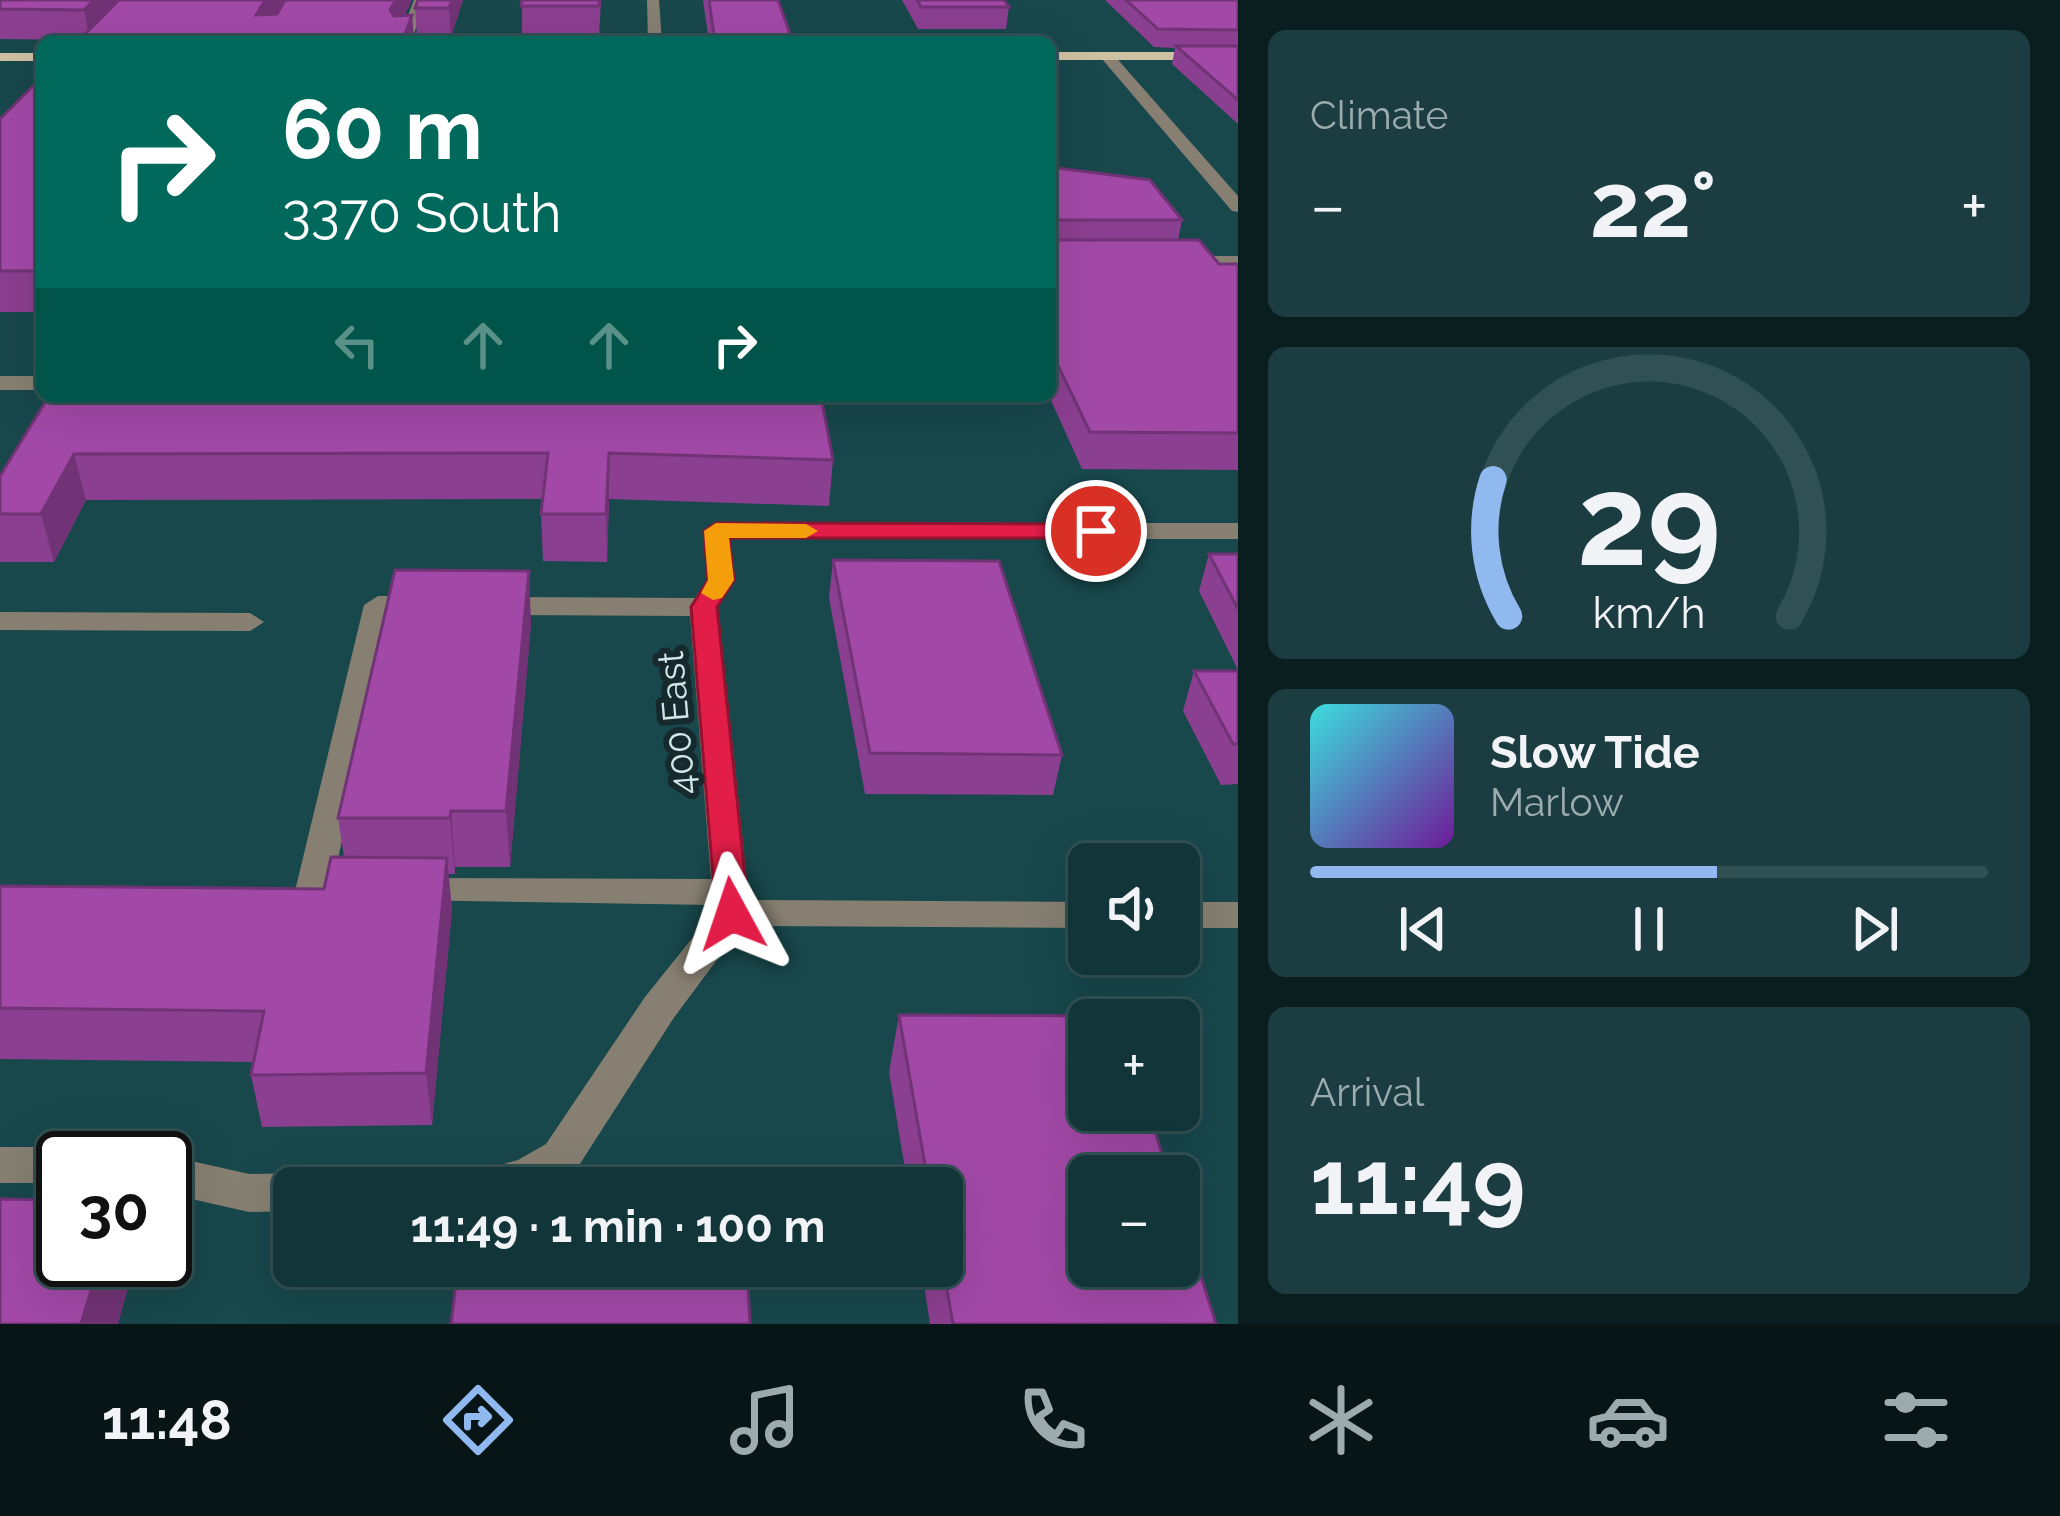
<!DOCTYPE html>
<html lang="en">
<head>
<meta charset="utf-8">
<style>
  :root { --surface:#123539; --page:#1b3d41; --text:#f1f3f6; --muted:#9cabae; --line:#315053; --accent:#90b9f0 }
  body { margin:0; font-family:Raleway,sans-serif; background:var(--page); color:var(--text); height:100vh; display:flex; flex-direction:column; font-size:45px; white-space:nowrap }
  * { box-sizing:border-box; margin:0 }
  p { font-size:39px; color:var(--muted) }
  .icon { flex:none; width:66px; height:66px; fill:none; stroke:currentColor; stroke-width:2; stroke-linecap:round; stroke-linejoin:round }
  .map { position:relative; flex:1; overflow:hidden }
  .panel { display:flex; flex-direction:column; gap:30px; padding:30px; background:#0a1d1f; width:822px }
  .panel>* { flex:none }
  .guide { position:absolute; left:36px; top:36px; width:1020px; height:366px; border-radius:18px; box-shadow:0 12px 48px #0002,0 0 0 3px var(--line); background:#00695c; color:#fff; overflow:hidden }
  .controls { position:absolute; left:1068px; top:843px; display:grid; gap:24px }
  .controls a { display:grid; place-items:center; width:132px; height:132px; border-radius:18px; background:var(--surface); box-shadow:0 12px 48px #0002,0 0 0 3px var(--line); font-size:60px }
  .speed { position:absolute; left:36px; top:1131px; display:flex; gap:24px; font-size:60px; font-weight:700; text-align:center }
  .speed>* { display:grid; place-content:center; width:156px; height:156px; border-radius:50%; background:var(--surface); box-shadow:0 12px 48px #0002,0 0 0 3px var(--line); line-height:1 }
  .speed .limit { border:6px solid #111; border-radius:18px; background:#fff; color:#111 }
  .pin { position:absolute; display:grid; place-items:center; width:102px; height:102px; color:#fff; margin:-51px; border:6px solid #fff; border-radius:50%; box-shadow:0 3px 12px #0007 }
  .me { position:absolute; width:132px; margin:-66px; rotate:355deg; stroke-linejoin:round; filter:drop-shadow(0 0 9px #0008) }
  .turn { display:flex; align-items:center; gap:42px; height:252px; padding:0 48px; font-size:54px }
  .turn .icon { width:156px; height:156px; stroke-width:2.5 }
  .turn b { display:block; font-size:84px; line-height:102px }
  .lanes { display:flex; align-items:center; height:114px; padding:0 48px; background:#0003; justify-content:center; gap:60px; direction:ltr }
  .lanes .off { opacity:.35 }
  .big { font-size:90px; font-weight:700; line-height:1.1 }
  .panel .card { flex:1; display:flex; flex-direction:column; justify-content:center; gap:18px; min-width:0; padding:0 42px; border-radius:18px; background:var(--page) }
  .panel .dial { align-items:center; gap:0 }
  .dial svg { height:312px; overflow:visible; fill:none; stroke:var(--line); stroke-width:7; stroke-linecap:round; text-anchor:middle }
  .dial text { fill:var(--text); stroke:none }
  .song { display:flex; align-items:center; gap:36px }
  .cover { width:144px; height:144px; border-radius:18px; background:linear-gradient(135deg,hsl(180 70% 55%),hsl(280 70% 35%)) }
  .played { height:12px; border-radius:6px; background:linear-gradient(90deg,var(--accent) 60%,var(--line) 60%) }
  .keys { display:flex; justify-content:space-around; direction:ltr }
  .heat { display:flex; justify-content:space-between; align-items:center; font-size:66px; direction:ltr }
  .trip { position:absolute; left:273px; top:1167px; width:690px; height:120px; border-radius:18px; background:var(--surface); box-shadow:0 12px 48px #0002,0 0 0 3px var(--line); font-weight:700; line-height:120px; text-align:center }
  .dock { display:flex; height:192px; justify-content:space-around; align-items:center; background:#071517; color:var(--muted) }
  .dock .icon { width:84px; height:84px }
  .dock .on { color:var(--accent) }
  .dock b { font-size:54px; color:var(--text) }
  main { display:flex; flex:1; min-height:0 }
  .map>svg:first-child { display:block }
</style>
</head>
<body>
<main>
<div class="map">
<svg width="1238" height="1324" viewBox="0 0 1238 1324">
  <rect width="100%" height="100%" fill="#18474c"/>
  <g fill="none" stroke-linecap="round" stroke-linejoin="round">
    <g fill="#878072" fill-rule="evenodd">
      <path d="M414,0H426L411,42H397Z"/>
      <path d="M647,0H659L662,42H648Z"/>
      <path d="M1102,53H1112L1238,196V212L1232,211L1102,59Z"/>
      <path d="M1176,256H1238V268L1169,266L1166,262Z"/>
      <rect x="0" y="376" width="42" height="14"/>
      <path d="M716,523H1238V539H730L735,580L718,607L749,900L1089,902V928L742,926L673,1019L576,1170L544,1188H457L464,1175L518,1160L546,1144L645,997L714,911L713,905L401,900L396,891L401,882L414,878L711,879L690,616L488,615L474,606L488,597L695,598L707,580L703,531Z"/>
      <path d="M378,596H428L442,605L428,614H390L334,878L361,882L366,891L361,900C341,906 320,906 300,900L295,891L364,605Z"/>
      <path d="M0,612L250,613L264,622L250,631L0,630Z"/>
      <rect x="1179" y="902" width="59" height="26"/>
      <path d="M0,1147H63L81,1158H63V1183H0Z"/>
      <path d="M165,1155L249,1174L294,1173L309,1178L314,1188H294V1211L249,1212L165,1193V1158H157Z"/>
    </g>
    <g fill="#cec0a3" fill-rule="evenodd">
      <rect x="1050" y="52" width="188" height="8"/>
      <rect x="0" y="53" width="42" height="8"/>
    </g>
  </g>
  <g fill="#8b3f90">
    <path d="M0,0H412L404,16L412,15L414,42H77L80,40L0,39Z"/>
    <path d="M418,0H463L451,37H417L415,8Z"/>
    <path d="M522,0H601L599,37H522Z"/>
    <path d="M703,0H778L793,42H709Z"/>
    <path d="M902,0H1004L1009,7L1006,29H918Z"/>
    <path d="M1105,0H1238V124L1172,64L1175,48L1154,47Z"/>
    <path d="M42,77V312H0V119Z"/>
    <path d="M1050,167L1182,220L1178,240L1219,264H1238V470L1082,469L1049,396Z"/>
    <path d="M49,396L833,460L829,506L609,499L607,562L543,561L541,514L543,499L86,500L54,562H0V476Z"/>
    <path d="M1209,554H1238V670L1199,591Z"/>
    <path d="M833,560L1062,755L1053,795L865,794L829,598Z"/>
    <path d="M531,623L510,867H455V874H448L452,909L432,1125L262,1127L251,1075L253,1062L0,1059V886L324,889L344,857L338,818Z"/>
    <path d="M1194,671H1238V784L1221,785L1183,711Z"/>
    <path d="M899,1015L1216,1324H930L921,1266H942V1188H908L889,1072Z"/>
  </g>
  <g fill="#713375">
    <path d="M94,0H129L90,40L84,10Z"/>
    <path d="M265,0H285L262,42L256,15Z"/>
    <path d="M396,0H412L393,40L390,10Z"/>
    <path d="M452,0H463L451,37L449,8Z"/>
    <path d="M412,15L414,42H402Z"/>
    <path d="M609,453V499L607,562L606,514Z"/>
    <path d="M74,454L86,500L54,562L41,514Z"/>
    <path d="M529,571L531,623L510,867L506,811Z"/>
    <path d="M451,811L455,867V874L450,818Z"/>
    <path d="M447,858L452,909L432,1125L426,1073Z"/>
    <path d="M100,1260H136L118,1324H81Z"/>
  </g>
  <g fill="#a249a7" stroke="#713375" stroke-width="3">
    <path d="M0,0H94L84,10L0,9Z"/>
    <path d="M119,0H265L256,15L277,14L285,0H396L390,10L394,16L412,15L402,42H77Z"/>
    <path d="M418,0H452L449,8H415Z"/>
    <path d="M522,0H599V6H521Z"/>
    <path d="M709,0H778L793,42H715Z"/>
    <path d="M917,0H1004L1009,7H921Z"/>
    <path d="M1126,0H1238V30L1158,29Z"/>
    <path d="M1176,46H1238V100Z"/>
    <path d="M42,77V271H0V119Z"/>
    <path d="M1050,167L1150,180L1182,220H1056L1051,236L1056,240H1199L1219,264H1238V433L1090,432L1050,349Z"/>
    <path d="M49,396H821L833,460L609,453L606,514H541L548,453L74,454L41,514H0V476Z"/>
    <path d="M1209,554H1238V609Z"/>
    <path d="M833,560L999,561L1062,755L870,753Z"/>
    <path d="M395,570L529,571L506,811H451L450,818H338Z"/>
    <path d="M1194,671H1238V744H1233Z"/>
    <path d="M331,857L447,858L426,1073L251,1075L264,1011L0,1008V886L324,889Z"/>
    <path d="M899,1015L1118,1016L1119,1020H1089V1110H1148L1169,1176H1089V1266H1179V1207L1216,1324H953L942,1262V1188H929Z"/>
    <path d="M0,1199L63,1200V1260H100L81,1324H0Z"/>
    <path d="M458,1266H747L750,1324H451Z"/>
  </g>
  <path fill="#e11d48" stroke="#92132f" stroke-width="3" d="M716,523L1096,524L1108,531L1096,538H729L734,580L717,607L749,914L744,922H721L716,914L691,607L708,580L704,531Z"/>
  <path fill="#f59e0b" d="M716,523L806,524L818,531L806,538H729L734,580L722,598L713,600L701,593L708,580L704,531Z"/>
  <g text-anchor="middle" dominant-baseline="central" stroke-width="12" stroke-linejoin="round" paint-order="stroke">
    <g font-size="36" fill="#cfe7e9" stroke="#16292c">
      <text transform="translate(676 723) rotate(-95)">400 East</text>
    </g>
  </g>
</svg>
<div class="controls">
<a><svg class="icon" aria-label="sound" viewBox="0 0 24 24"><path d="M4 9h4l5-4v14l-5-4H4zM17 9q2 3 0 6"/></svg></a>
<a>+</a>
<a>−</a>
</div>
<div class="speed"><div class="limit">30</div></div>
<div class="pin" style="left:1096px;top:531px;background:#d93025"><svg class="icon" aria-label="arrive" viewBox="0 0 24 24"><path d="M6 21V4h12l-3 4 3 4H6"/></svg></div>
<svg class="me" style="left:732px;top:914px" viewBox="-20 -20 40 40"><path d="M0-17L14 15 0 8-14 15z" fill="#e11d48" stroke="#fff" stroke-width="4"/></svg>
<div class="trip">11:49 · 1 min · 100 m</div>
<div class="guide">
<div class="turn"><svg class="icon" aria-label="right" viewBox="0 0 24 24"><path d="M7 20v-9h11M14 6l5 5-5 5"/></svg><div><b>60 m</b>3370 South</div></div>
<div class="lanes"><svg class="icon off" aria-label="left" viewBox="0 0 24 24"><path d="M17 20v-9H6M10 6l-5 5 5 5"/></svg><svg class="icon off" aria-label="ahead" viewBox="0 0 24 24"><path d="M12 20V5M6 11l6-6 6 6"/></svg><svg class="icon off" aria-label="ahead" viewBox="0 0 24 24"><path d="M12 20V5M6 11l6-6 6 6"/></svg><svg class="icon" aria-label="right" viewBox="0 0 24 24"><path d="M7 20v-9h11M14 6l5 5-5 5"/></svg></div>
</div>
</div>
<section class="panel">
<div class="card"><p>Climate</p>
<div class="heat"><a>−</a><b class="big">22°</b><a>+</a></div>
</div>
<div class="card dial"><svg viewBox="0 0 100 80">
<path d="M14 69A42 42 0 1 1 86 69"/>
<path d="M14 69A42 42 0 0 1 10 34" stroke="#90b9f0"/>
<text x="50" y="56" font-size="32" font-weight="700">29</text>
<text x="50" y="72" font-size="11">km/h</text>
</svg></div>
<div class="card">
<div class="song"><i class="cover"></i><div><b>Slow Tide</b><p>Marlow</p></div></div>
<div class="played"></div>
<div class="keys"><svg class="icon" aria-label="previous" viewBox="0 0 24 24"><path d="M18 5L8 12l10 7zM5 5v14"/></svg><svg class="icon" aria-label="pause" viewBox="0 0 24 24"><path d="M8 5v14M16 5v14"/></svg><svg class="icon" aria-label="next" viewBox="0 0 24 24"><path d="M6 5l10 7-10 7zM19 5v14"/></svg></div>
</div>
<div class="card"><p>Arrival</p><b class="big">11:49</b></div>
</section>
</main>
<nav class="dock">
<b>11:48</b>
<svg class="icon on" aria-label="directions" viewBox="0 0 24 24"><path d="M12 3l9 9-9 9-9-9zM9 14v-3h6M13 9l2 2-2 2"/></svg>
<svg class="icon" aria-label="music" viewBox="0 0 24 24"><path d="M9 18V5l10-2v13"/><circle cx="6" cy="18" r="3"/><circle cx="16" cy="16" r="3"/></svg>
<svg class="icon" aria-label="phone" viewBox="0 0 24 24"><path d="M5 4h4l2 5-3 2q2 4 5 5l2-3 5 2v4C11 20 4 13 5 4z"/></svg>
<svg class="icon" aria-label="climate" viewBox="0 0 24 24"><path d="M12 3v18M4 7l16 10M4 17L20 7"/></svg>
<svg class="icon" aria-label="car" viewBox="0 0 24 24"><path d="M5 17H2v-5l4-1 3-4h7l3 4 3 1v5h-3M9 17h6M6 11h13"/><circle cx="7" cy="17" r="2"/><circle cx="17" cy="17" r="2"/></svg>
<svg class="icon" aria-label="filters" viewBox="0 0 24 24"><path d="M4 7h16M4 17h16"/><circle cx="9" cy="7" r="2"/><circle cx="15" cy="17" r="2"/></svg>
</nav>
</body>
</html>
